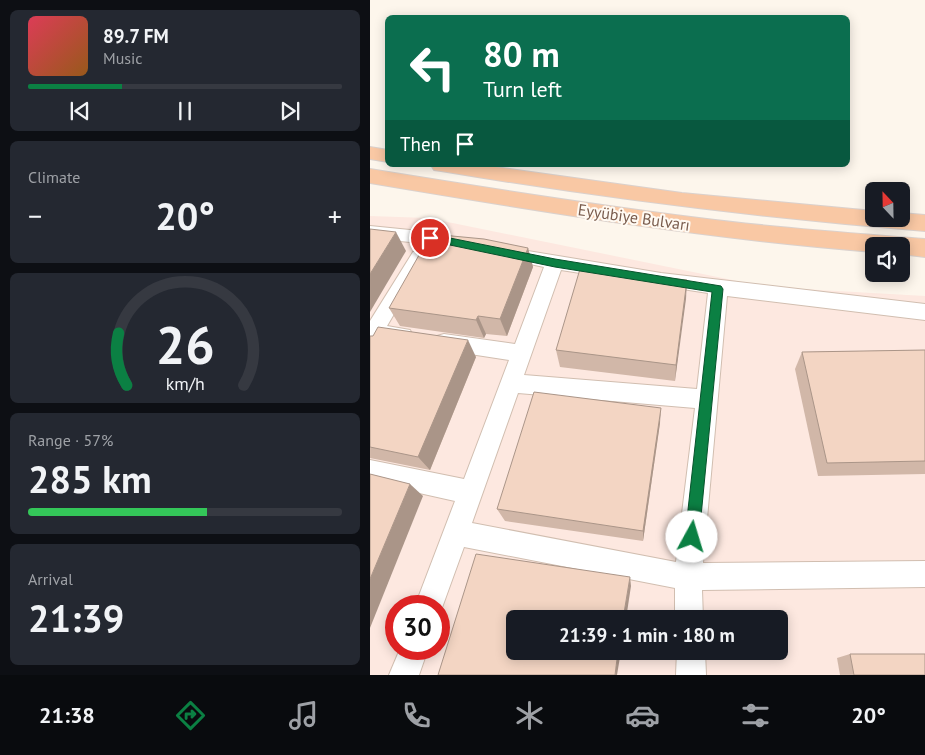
<!DOCTYPE html>
<html lang="en">
<head>
<meta charset="utf-8">
<style>
  :root { --surface:#171b24; --page:#242831; --text:#f1f3f6; --muted:#9ea1a6; --line:#363941; --accent:#0b8043 }
  body { margin:0; font-family:"PT Sans",sans-serif; background:var(--page); color:var(--text); height:100vh; display:flex; flex-direction:column; font-size:19px; white-space:nowrap }
  * { box-sizing:border-box; margin:0 }
  p { font-size:16px; color:var(--muted) }
  .icon { flex:none; width:28px; height:28px; fill:none; stroke:currentColor; stroke-width:2; stroke-linecap:round; stroke-linejoin:round }
  .map { position:relative; flex:1; overflow:hidden }
  .drawer { display:flex; flex-direction:column; gap:10px; padding:10px; background:#0d0f14; width:370px }
  .drawer>* { flex:none }
  .hud { position:absolute; left:15px; top:15px; width:465px; height:152px; border-radius:8px; box-shadow:0 2px 12px #0003; background:#0b6e4f; color:#fff; overflow:hidden }
  .needle { width:32px; rotate:338deg }
  .fabs { position:absolute; left:495px; top:182px; display:grid; gap:10px }
  .fabs a { display:grid; place-items:center; width:45px; height:45px; border-radius:8px; background:var(--surface); box-shadow:0 2px 12px #0003; font-size:25px }
  .speed { position:absolute; left:15px; top:595px; display:flex; gap:10px; font-size:25px; font-weight:700; text-align:center }
  .speed>* { display:grid; place-content:center; width:65px; height:65px; border-radius:50%; background:var(--surface); box-shadow:0 2px 12px #0003; line-height:1 }
  .speed .limit { border:8px solid #d22; background:#fff; color:#111 }
  .pin { position:absolute; display:grid; place-items:center; width:42px; height:42px; color:#fff; margin:-21px; border:2px solid #fff; border-radius:50%; box-shadow:0 1px 5px #0007 }
  .me { position:absolute; width:55px; margin:-28px; rotate:6deg; stroke-linejoin:round; filter:drop-shadow(0 0 4px #0008) }
  .turn { display:flex; align-items:center; gap:18px; height:105px; padding:0 15px; font-size:22px }
  .turn .icon { width:65px; height:65px; stroke-width:2.5 }
  .turn b { display:block; font-size:35px; line-height:42px }
  .then { display:flex; align-items:center; height:48px; padding:0 15px; background:#0003; gap:10px; font-size:19px }
  .big { font-size:38px; font-weight:700; line-height:1.1 }
  .drawer .widget { flex:1; display:flex; flex-direction:column; justify-content:center; gap:8px; min-width:0; padding:0 18px; border-radius:8px; background:var(--page) }
  .drawer .dial { align-items:center; gap:0 }
  .dial svg { height:130px; overflow:visible; fill:none; stroke:var(--line); stroke-width:7; stroke-linecap:round; text-anchor:middle }
  .dial text { fill:var(--text); stroke:none }
  .song { display:flex; align-items:center; gap:15px }
  .cover { width:60px; height:60px; border-radius:8px; background:linear-gradient(135deg,hsl(350 70% 55%),hsl(30 70% 35%)) }
  .played { height:5px; border-radius:2px; background:linear-gradient(90deg,var(--accent) 30%,var(--line) 30%) }
  .keys { display:flex; justify-content:space-around; direction:ltr }
  .heat { display:flex; justify-content:space-between; align-items:center; font-size:28px; direction:ltr }
  .charge { height:8px; border-radius:4px; background:linear-gradient(90deg,#34c759 57%,var(--line) 0) }
  .trip { position:absolute; left:136px; top:610px; width:282px; height:50px; border-radius:8px; background:var(--surface); box-shadow:0 2px 12px #0003; font-weight:700; line-height:50px; text-align:center }
  .tabs { display:flex; height:80px; justify-content:space-around; align-items:center; background:#090b0e; color:var(--muted) }
  .tabs .icon { width:35px; height:35px }
  .tabs .active { color:var(--accent) }
  .tabs b { font-size:22px; color:var(--text) }
  main { display:flex; flex:1; min-height:0 }
  .map>svg:first-child { display:block }
</style>
</head>
<body>
<main>
<section class="drawer">
<div class="widget">
<div class="song"><i class="cover"></i><div><b>89.7 FM</b><p>Music</p></div></div>
<div class="played"></div>
<div class="keys"><svg class="icon" aria-label="previous" viewBox="0 0 24 24"><path d="M18 5L8 12l10 7zM5 5v14"/></svg><svg class="icon" aria-label="pause" viewBox="0 0 24 24"><path d="M8 5v14M16 5v14"/></svg><svg class="icon" aria-label="next" viewBox="0 0 24 24"><path d="M6 5l10 7-10 7zM19 5v14"/></svg></div>
</div>
<div class="widget"><p>Climate</p>
<div class="heat"><a>−</a><b class="big">20°</b><a>+</a></div>
</div>
<div class="widget dial"><svg viewBox="0 0 100 80">
<path d="M14 69A42 42 0 1 1 86 69"/>
<path d="M14 69A42 42 0 0 1 9 37" stroke="#0b8043"/>
<text x="50" y="56" font-size="32" font-weight="700">26</text>
<text x="50" y="72" font-size="11">km/h</text>
</svg></div>
<div class="widget"><p>Range · 57%</p><b class="big">285 km</b><div class="charge"></div></div>
<div class="widget"><p>Arrival</p><b class="big">21:39</b></div>
</section>
<div class="map">
<svg width="555" height="675" viewBox="0 0 555 675">
  <rect width="100%" height="100%" fill="#fdf6ec"/>
  <path fill="#fde8e0" fill-rule="evenodd" d="M0,216L58,218L397,287L555,296V675H0ZM26,606H69V649H26ZM145,619H410V651H145Z"/>
  <g fill="none" stroke-linecap="round" stroke-linejoin="round">
    <g stroke="#d1beb0" stroke-width="2">
      <g id="minor">
        <path d="M0,226L60,232L92,239L95,243L92,247L86,249L60,244L0,238Z"/>
        <path d="M134,247L291,273L555,304V320L357,296L333,563L555,561V587L332,590L333,619H305V588L94,547L69,616V606H45L85,501L0,482V460L94,479L139,360L74,350L67,348L64,342L67,336L74,334L145,344L174,267L128,257L125,253L128,249ZM191,270L338,293L327,389L154,375ZM148,393L325,408L306,562L102,523Z"/>
        <path d="M49,250L55,252L58,256L17,326L40,330L43,336L40,342L33,344L9,341L7,344L0,346V321L43,252Z"/>
        <path d="M30,649H58L49,675H19Z"/>
        <path d="M307,651H335L336,675H306Z"/>
      </g>
    </g>
    <g stroke="#dad1cd" stroke-width="2">
      <g id="trunk">
        <path d="M0,147L18,150V162L0,159Z"/>
        <path d="M61,165H111L312,193L504,211V219H531V213L555,215V231C393,218 232,198 71,171L64,170Z"/>
        <path d="M0,169C110,187 219,204 329,218C404,228 480,233 555,239V257L531,254V246H504V252C335,239 167,211 0,183Z"/>
      </g>
    </g>
    <use href="#minor" fill="#fff" fill-rule="evenodd"/>
    <use href="#trunk" fill="#f9c8a4" fill-rule="evenodd"/>
  </g>
  <g fill="#d1b7a8">
    <path d="M158,248L163,267L137,336L116,334L114,338L30,326L19,308Z"/>
    <path d="M317,280L305,381L190,367L186,350Z"/>
    <path d="M0,336L106,357L60,470L0,458Z"/>
    <path d="M555,350V474L448,476L425,369L432,352Z"/>
    <path d="M290,423L273,541L135,521L127,509Z"/>
    <path d="M480,654L555,675H470L467,658Z"/>
  </g>
  <g fill="#aa9588">
    <path d="M26,232L36,251L0,312V274Z"/>
    <path d="M158,248L163,267L137,336L130,319Z"/>
    <path d="M317,280L316,299L305,381L306,365Z"/>
    <path d="M108,316L116,334L114,338L106,320Z"/>
    <path d="M98,340L106,357L60,470L48,457Z"/>
    <path d="M291,408L290,423L273,541V531Z"/>
    <path d="M40,484L53,496L0,628V579Z"/>
    <path d="M260,577L261,586L256,619H253Z"/>
    <path d="M248,651H251L247,675H245Z"/>
  </g>
  <g fill="#f3d5c3" stroke="#aa9588">
    <path d="M0,229L26,232L0,274Z"/>
    <path d="M61,234L114,239L158,248L130,319L108,316L106,320L19,308Z"/>
    <path d="M210,269L317,280L306,365L186,350Z"/>
    <path d="M8,327L98,340L48,457L0,447V336H3Z"/>
    <path d="M555,350V461L457,463L432,352Z"/>
    <path d="M164,392L291,408L273,531L127,509Z"/>
    <path d="M0,474L40,484L0,579Z"/>
    <path d="M106,554L260,577L253,619H145V651H248L245,675H68Z"/>
    <path d="M480,654H555V675H484Z"/>
  </g>
  <path fill="#0b8043" stroke="#07532c" d="M60,234L185,259L351,286L353,289L329,537L327,542L322,545L317,542L315,537L342,292L185,267L56,240L55,238Z"/>
  <g text-anchor="middle" dominant-baseline="central" stroke-width="4" stroke-linejoin="round" paint-order="stroke">
    <g font-size="16" fill="#7a5c4d" stroke="#fffaf3">
      <text transform="translate(264 217) rotate(8)">Eyyübiye Bulvarı</text>
    </g>
  </g>
</svg>
<div class="fabs">
<a><svg class="needle" viewBox="-14 -14 28 28"><path d="M0-13l5 13h-10z" fill="#e53935"/><path d="M0 13l5-13h-10z" fill="#9ea1a6"/></svg></a>
<a><svg class="icon" aria-label="sound" viewBox="0 0 24 24"><path d="M4 9h4l5-4v14l-5-4H4zM17 9q2 3 0 6"/></svg></a>
</div>
<div class="speed"><div class="limit">30</div></div>
<div class="pin" style="left:60px;top:238px;background:#d93025"><svg class="icon" aria-label="arrive" viewBox="0 0 24 24"><path d="M6 21V4h12l-3 4 3 4H6"/></svg></div>
<svg class="me" style="left:322px;top:537px" viewBox="-20 -20 40 40"><circle r="19" fill="#fff"/><path d="M0-13L10 11 0 6-10 11z" fill="#0b8043"/></svg>
<div class="trip">21:39 · 1 min · 180 m</div>
<div class="hud">
<div class="turn"><svg class="icon" aria-label="left" viewBox="0 0 24 24"><path d="M17 20v-9H6M10 6l-5 5 5 5"/></svg><div><b>80 m</b>Turn left</div></div>
<div class="then">Then<svg class="icon" aria-label="arrive" viewBox="0 0 24 24"><path d="M6 21V4h12l-3 4 3 4H6"/></svg></div>
</div>
</div>
</main>
<nav class="tabs">
<b>21:38</b>
<svg class="icon active" aria-label="directions" viewBox="0 0 24 24"><path d="M12 3l9 9-9 9-9-9zM9 14v-3h6M13 9l2 2-2 2"/></svg>
<svg class="icon" aria-label="music" viewBox="0 0 24 24"><path d="M9 18V5l10-2v13"/><circle cx="6" cy="18" r="3"/><circle cx="16" cy="16" r="3"/></svg>
<svg class="icon" aria-label="phone" viewBox="0 0 24 24"><path d="M5 4h4l2 5-3 2q2 4 5 5l2-3 5 2v4C11 20 4 13 5 4z"/></svg>
<svg class="icon" aria-label="climate" viewBox="0 0 24 24"><path d="M12 3v18M4 7l16 10M4 17L20 7"/></svg>
<svg class="icon" aria-label="car" viewBox="0 0 24 24"><path d="M5 17H2v-5l4-1 3-4h7l3 4 3 1v5h-3M9 17h6M6 11h13"/><circle cx="7" cy="17" r="2"/><circle cx="17" cy="17" r="2"/></svg>
<svg class="icon" aria-label="filters" viewBox="0 0 24 24"><path d="M4 7h16M4 17h16"/><circle cx="9" cy="7" r="2"/><circle cx="15" cy="17" r="2"/></svg>
<b>20°</b>
</nav>
</body>
</html>
